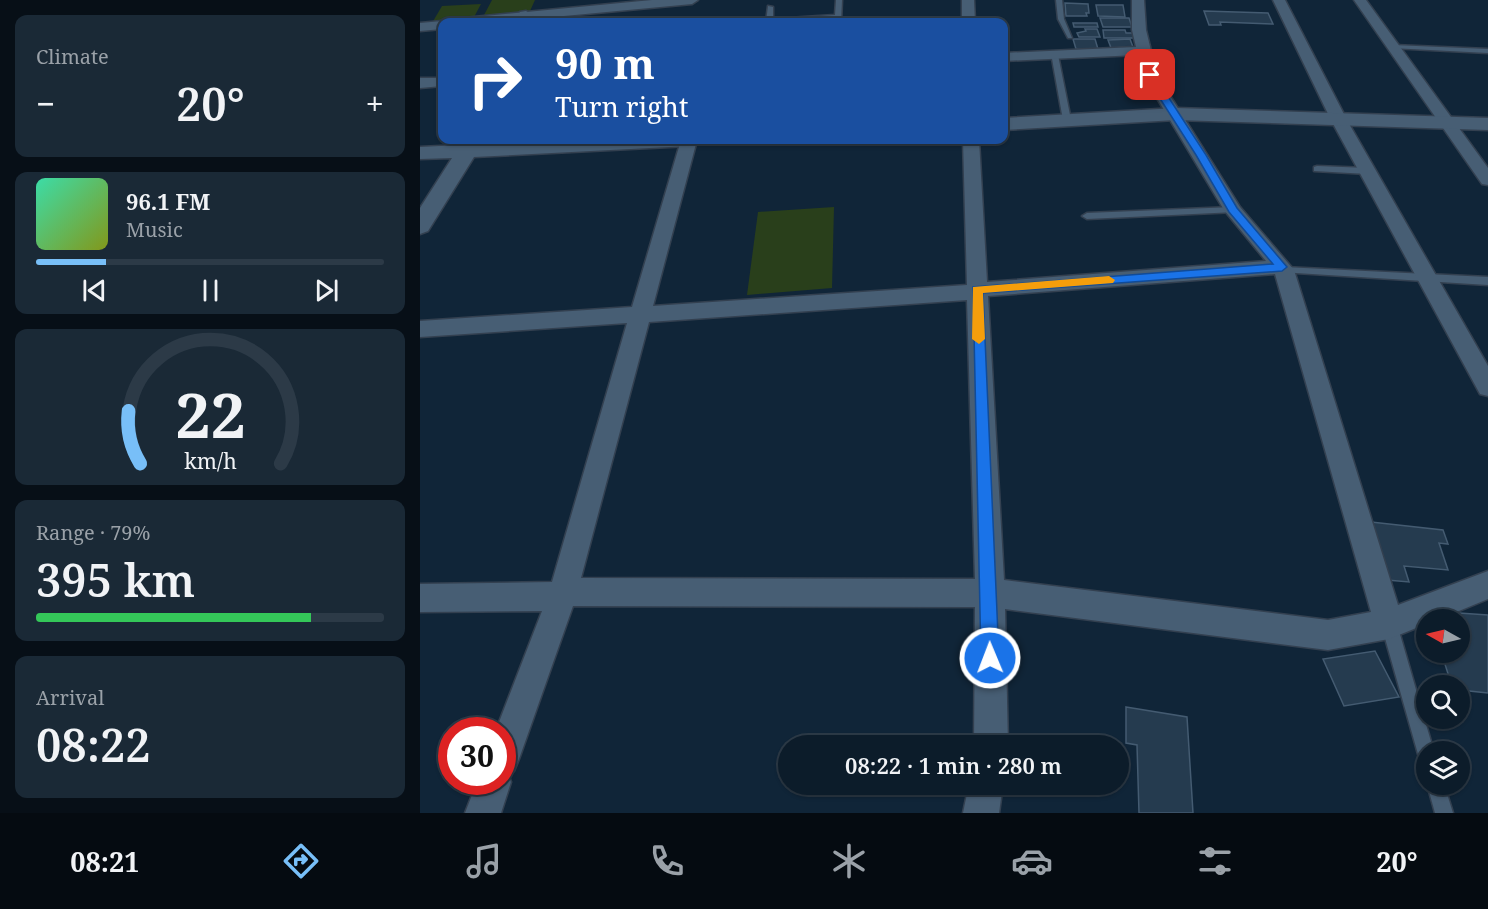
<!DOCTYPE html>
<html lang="en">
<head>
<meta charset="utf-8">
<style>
  :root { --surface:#0c1c2a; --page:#1a2936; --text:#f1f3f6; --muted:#9aa1a8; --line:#2c3a47; --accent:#78bff8 }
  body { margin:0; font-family:"Noto Serif",serif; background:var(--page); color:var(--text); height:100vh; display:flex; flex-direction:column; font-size:22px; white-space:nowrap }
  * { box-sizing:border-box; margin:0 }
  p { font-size:20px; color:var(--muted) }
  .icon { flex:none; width:33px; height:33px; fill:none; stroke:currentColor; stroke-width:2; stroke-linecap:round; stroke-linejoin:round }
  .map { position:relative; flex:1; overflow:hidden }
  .details { display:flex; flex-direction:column; gap:15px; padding:15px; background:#070f17; width:420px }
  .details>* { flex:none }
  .guide { position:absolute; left:18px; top:18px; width:570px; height:126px; border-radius:12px; box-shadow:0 2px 4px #0004,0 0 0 2px var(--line); background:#1a4fa0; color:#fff; overflow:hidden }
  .needle { width:39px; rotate:278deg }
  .tools { position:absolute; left:996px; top:609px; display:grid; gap:12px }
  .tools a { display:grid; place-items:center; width:54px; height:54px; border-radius:50%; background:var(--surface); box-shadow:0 2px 4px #0004,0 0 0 2px var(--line); font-size:30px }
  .speed { position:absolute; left:18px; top:717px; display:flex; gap:12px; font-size:30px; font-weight:700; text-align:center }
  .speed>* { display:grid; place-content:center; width:78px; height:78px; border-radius:50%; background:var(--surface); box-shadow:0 2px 4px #0004,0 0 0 2px var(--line); line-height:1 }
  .speed .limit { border:9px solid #d22; background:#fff; color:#111 }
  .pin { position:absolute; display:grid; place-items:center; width:51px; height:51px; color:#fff; margin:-26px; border-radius:12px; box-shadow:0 3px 9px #0006 }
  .me { position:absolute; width:66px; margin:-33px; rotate:359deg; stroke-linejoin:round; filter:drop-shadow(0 0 4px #0008) }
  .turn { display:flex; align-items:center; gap:21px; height:126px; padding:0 18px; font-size:27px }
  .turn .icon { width:78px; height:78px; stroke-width:2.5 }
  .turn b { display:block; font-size:42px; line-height:51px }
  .big { font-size:45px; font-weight:600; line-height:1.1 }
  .details .card { flex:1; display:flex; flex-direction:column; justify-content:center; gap:9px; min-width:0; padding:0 21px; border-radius:12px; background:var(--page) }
  .details .dial { align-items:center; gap:0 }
  .dial svg { height:156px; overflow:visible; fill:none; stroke:var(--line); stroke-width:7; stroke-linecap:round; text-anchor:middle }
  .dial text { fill:var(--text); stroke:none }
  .song { display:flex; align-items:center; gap:18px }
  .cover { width:72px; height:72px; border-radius:9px; background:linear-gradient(135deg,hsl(160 70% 55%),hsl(70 70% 35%)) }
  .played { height:6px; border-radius:3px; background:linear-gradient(90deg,var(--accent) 20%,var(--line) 20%) }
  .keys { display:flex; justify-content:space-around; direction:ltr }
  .heat { display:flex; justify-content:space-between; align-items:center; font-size:33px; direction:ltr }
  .charge { height:9px; border-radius:4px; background:linear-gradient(90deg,#34c759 79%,var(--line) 0) }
  .trip { position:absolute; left:358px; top:735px; width:351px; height:60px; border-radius:30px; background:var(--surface); box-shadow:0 2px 4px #0004,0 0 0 2px var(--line); font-weight:600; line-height:60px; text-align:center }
  .tabs { display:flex; height:96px; justify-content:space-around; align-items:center; background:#050b11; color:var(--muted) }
  .tabs .icon { width:42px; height:42px }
  .tabs .selected { color:var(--accent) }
  .tabs b { font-size:27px; color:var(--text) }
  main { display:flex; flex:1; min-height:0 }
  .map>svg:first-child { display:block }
</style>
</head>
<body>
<main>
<section class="details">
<div class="card"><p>Climate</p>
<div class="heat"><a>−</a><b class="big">20°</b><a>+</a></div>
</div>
<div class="card">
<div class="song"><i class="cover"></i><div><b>96.1 FM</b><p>Music</p></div></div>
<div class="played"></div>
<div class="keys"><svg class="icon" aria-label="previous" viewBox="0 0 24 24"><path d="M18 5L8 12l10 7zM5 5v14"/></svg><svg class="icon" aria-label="pause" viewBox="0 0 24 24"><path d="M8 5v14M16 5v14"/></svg><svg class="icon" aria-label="next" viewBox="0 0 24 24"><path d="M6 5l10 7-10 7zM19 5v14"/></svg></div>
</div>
<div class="card dial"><svg viewBox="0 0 100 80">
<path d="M14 69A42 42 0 1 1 86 69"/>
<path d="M14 69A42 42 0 0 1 8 42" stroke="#78bff8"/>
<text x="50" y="56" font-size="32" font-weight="700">22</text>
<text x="50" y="72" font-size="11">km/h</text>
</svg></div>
<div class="card"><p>Range · 79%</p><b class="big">395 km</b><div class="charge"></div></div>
<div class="card"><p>Arrival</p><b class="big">08:22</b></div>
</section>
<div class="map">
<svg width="1068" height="813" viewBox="0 0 1068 813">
  <rect width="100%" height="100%" fill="#102538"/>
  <g fill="#293f1b">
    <path d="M72,0H115L110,11L105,13L72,16V14L64,15Z"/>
    <path d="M61,4L53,19L12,23L22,6Z"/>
    <path d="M414,207L412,288L327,295L338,212Z"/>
  </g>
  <g fill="#253b4f" stroke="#445b71" stroke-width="1.5">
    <path d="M645,3L668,4L669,13H666L667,16H646Z"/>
    <path d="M676,5H703L705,17L678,16Z"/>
    <path d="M784,11L848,13L853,24L800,22L801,25H789Z"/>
    <path d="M680,18H709L712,27H683Z"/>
    <path d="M653,23H677L678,27H654Z"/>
    <path d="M665,29H677L680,37H659L657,33L666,31Z"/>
    <path d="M683,30H705L706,33H714L715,38H684Z"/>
    <path d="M653,39H675L678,49H656Z"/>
    <path d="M710,39L713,47L691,48L688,40Z"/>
    <path d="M951,522L1023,530L1028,544L1019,543L1028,570L984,566L989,582L967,580Z"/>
    <path d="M1039,613L1068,615V693L1040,690V686H1032L1021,652H1040V625H1043Z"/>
    <path d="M955,651L979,697L924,706L903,659Z"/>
    <path d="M706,707L767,717L773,813H719L717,745L706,743Z"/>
  </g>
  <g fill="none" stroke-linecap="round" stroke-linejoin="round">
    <g stroke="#334050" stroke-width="3">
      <g id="service">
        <path d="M416,0H422L421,22H415V19L346,22L348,6L353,7V19L415,15Z"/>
        <path d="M636,0H642L644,19L652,38H648L638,19Z"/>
        <path d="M973,45L1068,49V53L971,48V46Z"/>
        <path d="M631,53L638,55L651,120L647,122L643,120Z"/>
        <path d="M897,166L948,168L952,171L948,174L894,171V167Z"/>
        <path d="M813,207L818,210L816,212L667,219L662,216L667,213Z"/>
        <path d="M864,267L1068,277V285L860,272L859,270Z"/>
        <path d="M969,616L974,619L977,624L1014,752H1006V762L1000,760L998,754L961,624L964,619Z"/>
        <path d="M1007,784H1024L1033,813H1015Z"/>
      </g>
    </g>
    <g stroke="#334050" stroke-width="3">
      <g id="minor">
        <path d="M232,0H278L272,4L80,22H37L44,18Z"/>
        <path d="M542,0H554L555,22H542Z"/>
        <path d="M712,0H724L726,30L737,75L820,207L874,270L978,605L1068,571V599L1017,620H1006V624L969,639L908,650L585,609L588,746H554L555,607L153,606L99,759L94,771L88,774L91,782L81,813H45L57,782H82V730H76L122,611L0,612V584L132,582L207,323L0,337V321L212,307L261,140H277L233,306L547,285L543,140H559L567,282L846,261L804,210L723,75L718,55L584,61V53L716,47L712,30ZM855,274L951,612L908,620L584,580L568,296ZM547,300L555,579L161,578L229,322Z"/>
        <path d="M853,0H865L928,122L1068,366V396L1060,394L911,120Z"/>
        <path d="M934,0H946L1068,168V185L1062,184Z"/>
        <path d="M22,21L27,22H22V29L0,31V23Z"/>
        <path d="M0,78H22V86L0,88Z"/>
        <path d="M549,784H583L579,813H543Z"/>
      </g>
    </g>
    <g stroke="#334050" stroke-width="3">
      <g id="tertiary">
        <path d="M106,11L114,16L111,22H95L100,12Z"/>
        <path d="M756,108L1068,118V130L756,120L584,130V118Z"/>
        <path d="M44,140H64L62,144L149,140H279L276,144L269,146L54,157L8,231L0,234V208L32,158L0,159V147L41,145Z"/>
      </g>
    </g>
    <use href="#service" fill="#475e74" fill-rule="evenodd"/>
    <use href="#minor" fill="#475e74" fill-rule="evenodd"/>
    <use href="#tertiary" fill="#475e74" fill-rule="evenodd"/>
  </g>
  <path fill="#1a73e8" stroke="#114b97" stroke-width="1.5" d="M727,73L734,75L786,155L817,208L867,267L862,271L563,293L579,658L576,664L570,667L564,664L561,658L553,287L853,264L809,212L776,155L725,75Z"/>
  <path fill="#f59e0b" d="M689,276L695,280L693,283L563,293L565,339L559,344L552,339L553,287Z"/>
</svg>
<div class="tools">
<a><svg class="needle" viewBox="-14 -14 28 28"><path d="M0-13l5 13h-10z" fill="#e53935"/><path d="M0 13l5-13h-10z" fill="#9aa1a8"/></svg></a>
<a><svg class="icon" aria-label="search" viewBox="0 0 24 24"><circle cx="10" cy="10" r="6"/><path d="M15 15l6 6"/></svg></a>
<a><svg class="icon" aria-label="layers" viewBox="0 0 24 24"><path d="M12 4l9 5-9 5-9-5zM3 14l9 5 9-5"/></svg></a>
</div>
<div class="speed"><div class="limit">30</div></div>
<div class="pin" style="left:730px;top:75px;background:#d93025"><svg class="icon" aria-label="arrive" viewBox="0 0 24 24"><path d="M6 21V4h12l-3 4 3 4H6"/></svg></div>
<svg class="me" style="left:570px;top:658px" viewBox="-20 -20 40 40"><circle r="17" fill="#1a73e8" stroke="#fff" stroke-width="3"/><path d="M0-11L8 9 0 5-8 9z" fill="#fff"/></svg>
<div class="trip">08:22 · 1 min · 280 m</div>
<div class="guide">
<div class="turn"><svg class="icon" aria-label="right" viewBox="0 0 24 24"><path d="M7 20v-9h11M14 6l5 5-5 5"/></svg><div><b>90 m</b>Turn right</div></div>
</div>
</div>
</main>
<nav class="tabs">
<b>08:21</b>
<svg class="icon selected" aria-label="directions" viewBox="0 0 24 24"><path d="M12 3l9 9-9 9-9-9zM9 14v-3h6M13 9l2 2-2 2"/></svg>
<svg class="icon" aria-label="music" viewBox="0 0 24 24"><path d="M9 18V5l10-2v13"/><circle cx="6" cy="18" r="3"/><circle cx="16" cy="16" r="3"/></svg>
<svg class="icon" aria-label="phone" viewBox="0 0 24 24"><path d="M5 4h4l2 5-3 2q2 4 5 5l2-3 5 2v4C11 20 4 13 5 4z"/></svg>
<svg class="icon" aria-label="climate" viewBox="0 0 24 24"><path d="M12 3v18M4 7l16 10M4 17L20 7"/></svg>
<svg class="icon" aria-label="car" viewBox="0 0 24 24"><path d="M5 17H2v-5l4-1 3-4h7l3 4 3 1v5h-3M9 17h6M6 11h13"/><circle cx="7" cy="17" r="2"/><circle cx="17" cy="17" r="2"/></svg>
<svg class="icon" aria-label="filters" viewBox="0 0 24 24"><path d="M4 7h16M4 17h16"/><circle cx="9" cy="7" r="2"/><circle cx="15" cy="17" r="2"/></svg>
<b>20°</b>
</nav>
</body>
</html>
